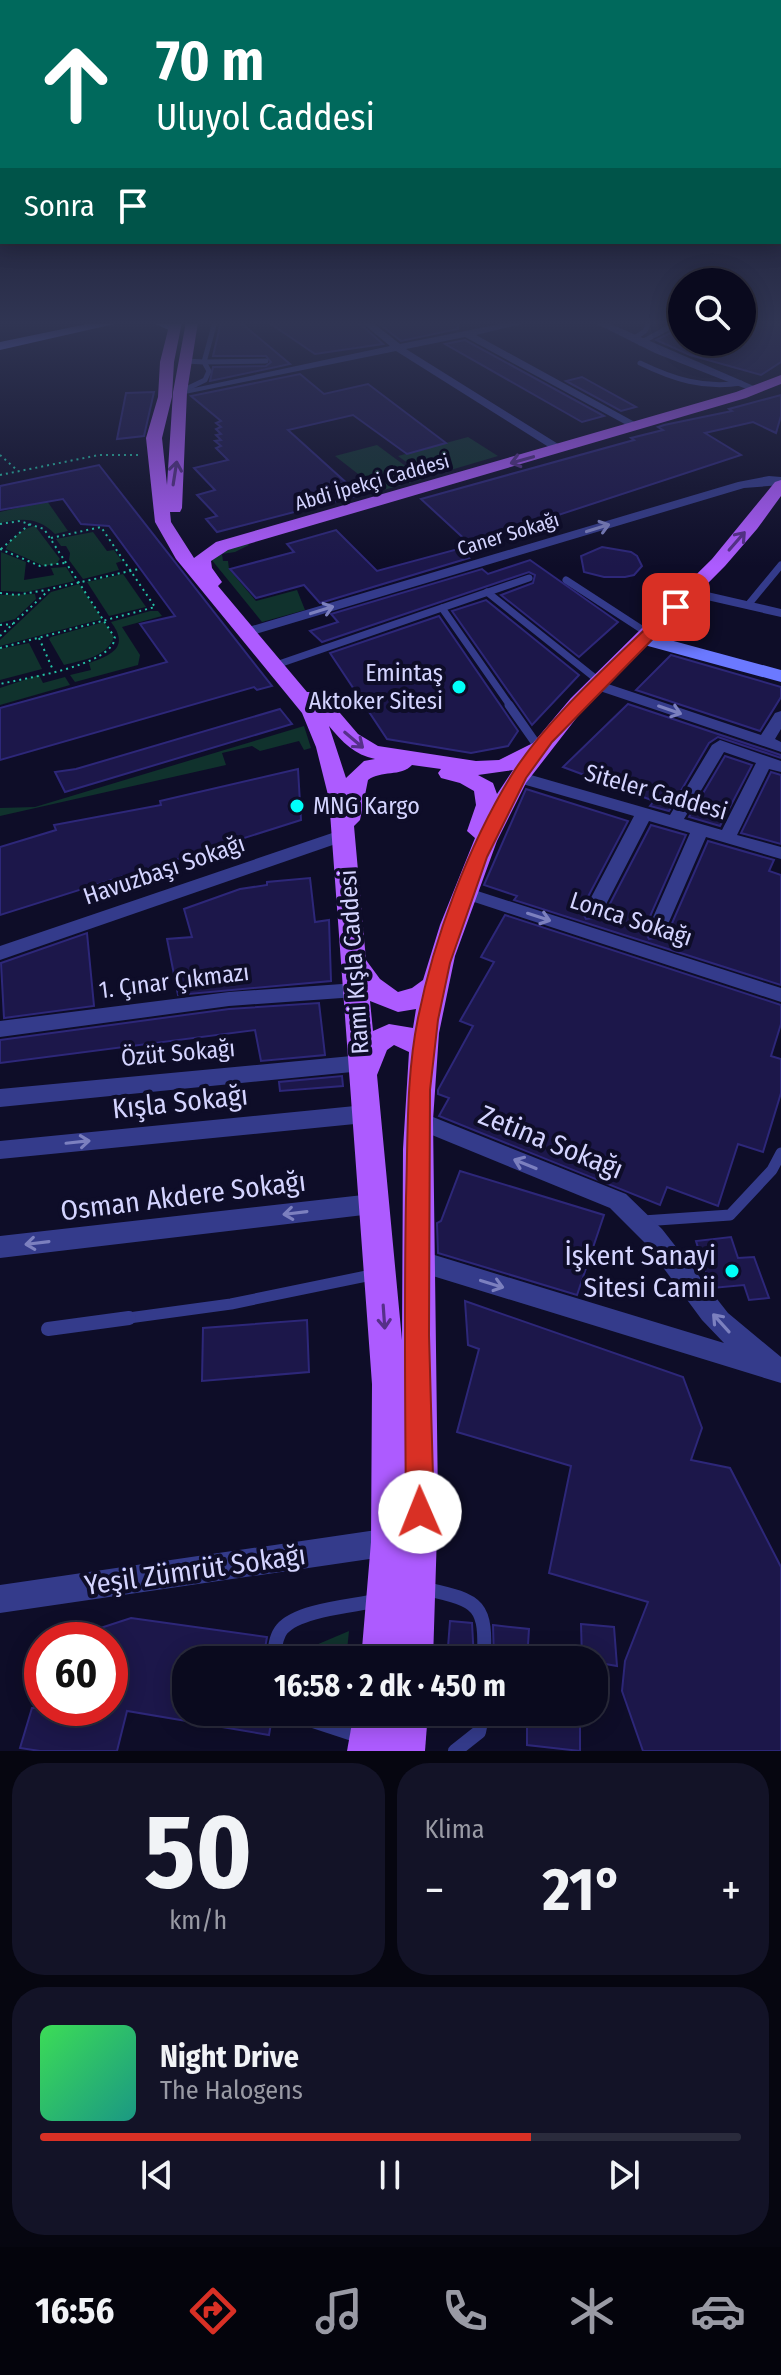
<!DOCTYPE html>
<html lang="tr">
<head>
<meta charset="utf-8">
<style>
  :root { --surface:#0a0a1e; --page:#131327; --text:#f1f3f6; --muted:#999aa4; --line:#2a2b3c; --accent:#d93025 }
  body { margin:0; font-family:"Fira Sans Condensed",sans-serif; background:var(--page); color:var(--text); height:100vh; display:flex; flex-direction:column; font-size:30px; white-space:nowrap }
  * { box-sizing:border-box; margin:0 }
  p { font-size:26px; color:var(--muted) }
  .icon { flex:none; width:44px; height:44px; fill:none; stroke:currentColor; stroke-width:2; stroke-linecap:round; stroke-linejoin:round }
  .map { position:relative; height:1751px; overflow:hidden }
  .sheet { display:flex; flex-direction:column; gap:12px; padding:12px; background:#060610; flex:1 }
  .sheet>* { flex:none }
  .hud { position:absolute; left:0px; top:0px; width:782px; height:244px; box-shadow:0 4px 20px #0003,0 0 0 2px var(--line); background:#00695c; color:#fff; overflow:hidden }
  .fabs { position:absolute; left:668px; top:268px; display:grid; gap:16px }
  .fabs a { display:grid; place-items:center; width:88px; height:88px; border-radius:50%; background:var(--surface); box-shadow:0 4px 20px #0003,0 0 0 2px var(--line); font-size:40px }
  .speed { position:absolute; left:24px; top:1622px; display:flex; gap:16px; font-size:40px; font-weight:700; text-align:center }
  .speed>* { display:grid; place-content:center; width:104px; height:104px; border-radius:50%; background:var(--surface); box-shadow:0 4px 20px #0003,0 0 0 2px var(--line); line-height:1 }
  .speed .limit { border:12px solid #d22; background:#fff; color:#111 }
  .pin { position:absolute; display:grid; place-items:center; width:68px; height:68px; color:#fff; margin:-34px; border-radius:16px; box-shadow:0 4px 12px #0006 }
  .me { position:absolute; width:88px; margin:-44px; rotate:359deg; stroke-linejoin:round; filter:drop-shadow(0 0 6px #0008) }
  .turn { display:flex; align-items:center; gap:28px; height:168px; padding:0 24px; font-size:36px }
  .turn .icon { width:104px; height:104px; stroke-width:2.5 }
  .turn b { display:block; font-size:56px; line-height:68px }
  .then { display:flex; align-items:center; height:76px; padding:0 24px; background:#0003; gap:16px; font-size:30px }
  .big { font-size:60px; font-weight:700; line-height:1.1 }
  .sheet .widget { flex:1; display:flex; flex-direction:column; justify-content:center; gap:12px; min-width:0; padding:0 28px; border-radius:32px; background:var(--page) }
  .sheet .dial { align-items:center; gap:0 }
  .dial b { font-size:104px; line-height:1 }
  .song { display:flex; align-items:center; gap:24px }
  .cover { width:96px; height:96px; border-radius:12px; background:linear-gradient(135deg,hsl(130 70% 55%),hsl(170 70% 35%)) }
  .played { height:8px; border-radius:4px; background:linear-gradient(90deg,var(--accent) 70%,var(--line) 70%) }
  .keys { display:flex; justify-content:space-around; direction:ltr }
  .heat { display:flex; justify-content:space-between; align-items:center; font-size:44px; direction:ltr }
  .sheet .tiles { flex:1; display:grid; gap:12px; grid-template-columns:1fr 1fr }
  .widget:last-child { grid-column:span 2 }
  .trip { position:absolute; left:172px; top:1646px; width:436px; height:80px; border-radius:32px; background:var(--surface); box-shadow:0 4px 20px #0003,0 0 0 2px var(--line); font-weight:700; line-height:80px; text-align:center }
  .tab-bar { display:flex; height:128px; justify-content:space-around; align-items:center; background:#04040c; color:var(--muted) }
  .tab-bar .icon { width:56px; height:56px }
  .tab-bar .current { color:var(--accent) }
  .tab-bar b { font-size:36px; color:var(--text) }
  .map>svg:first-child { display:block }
</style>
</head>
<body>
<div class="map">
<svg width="781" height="1751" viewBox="0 0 781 1751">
  <rect width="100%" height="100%" fill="#0e0d28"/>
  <g fill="#10322d">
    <path d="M468,437L498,456L427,477L398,456Z"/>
    <path d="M377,445L423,479L380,491L335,456Z"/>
    <path d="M47,501L68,531L55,534C38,517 22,518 0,523V512Z"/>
    <path d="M35,526L60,559L56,564L44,566L6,549C8,540 25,527 35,526Z"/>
    <path d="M93,532L107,551L114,550L122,561L116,563L119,570L83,579L69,560L70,553L66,546H61L56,539Z"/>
    <path d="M247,541L249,545L235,552L222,554L223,561H228L229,569L256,601L297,590L305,610L262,622L211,559L214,553Z"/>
    <path d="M1,552L26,562L24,580L54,575L51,568L66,567L75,581L26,592L1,591Z"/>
    <path d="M123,574L146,607L109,616L87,582Z"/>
    <path d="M79,584L102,619L0,646V640L51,592Z"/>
    <path d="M35,594L36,599L15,619L0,623V595Z"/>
    <path d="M150,611H158L162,616L122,627L140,655L138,665L75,682L70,675L91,670L89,663C112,655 130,647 111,622Z"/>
    <path d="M104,622L114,637C107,657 83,660 64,665L49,639L51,637Z"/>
    <path d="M29,643L42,669L0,680V649Z"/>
    <path d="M39,675L43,683L65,677L70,685L0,705V688Z"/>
    <path d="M304,726L311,748L304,750L299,741L260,751L252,746L222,753L226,765L0,816V808L35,807Z"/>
    <path d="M349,1631L346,1660H314L316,1645Z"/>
  </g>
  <g fill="#1c174a" stroke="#2d2779" stroke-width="2">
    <path d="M221,322H240L290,364L210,381L213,367L266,366L271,362L266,356H213Z"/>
    <path d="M268,322H358L383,344L315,354Z"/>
    <path d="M377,322H458V329L401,341Z"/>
    <path d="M742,322H781V362L761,375L690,355L656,340L682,327V342H742Z"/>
    <path d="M465,340L604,416L582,422L445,344Z"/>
    <path d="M300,374L324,394L368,384L446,443L407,454L353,415L288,430L360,495L217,532L206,519L217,516L197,495L215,490L194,468L228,460L216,448L221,446L215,441L221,440L216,435L221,434L216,429L221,427L216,423L221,421L191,396Z"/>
    <path d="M582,377L636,407L621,411L566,381Z"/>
    <path d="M154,392L144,436L117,439L126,393Z"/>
    <path d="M781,395V416L776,433L753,422L705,433L741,455L470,544L421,499L634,440L631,438L663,430L658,427L664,425L732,411L729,409Z"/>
    <path d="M99,465L272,686L257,690L254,687L0,760V708L167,662L140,624L175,616L109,526L81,524L63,499L0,510V486Z"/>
    <path d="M336,530L377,571L458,549L469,558L320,603L304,585L256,598L230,569L294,552L287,544Z"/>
    <path d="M602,547L631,552L637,556L642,566L634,575L625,577H604L584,572L581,556Z"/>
    <path d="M530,560L618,622L579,657L501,595L533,583L535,575L529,572L322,642L310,631L338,622L331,614L482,569L488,574Z"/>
    <path d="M486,600L579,675L532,725L452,611Z"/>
    <path d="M439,616L518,731L508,746L471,753L387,739L330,653Z"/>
    <path d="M671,655L781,687V697L760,731L636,690Z"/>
    <path d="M628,704L781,755V758L718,737L709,743L669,811L650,806L654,801L563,767Z"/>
    <path d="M280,709L292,724L65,792L55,772L76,769Z"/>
    <path d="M725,756L752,765L720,826L689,817Z"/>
    <path d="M298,769L301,820L0,915V847L56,830L54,825L161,805L160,801Z"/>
    <path d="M771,772L781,775V844L741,833Z"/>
    <path d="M526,789L628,821L581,910L586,919L603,917L651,825L686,835L644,930L649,939L666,937L708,841L774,860L769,871L781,875V985L514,900L517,896L484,885Z"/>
    <path d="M310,878L315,922L329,920L331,981L178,995L167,939L192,937L184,909L240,889L267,885V882Z"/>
    <path d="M505,915L781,1005V1024L771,1056L781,1059V1093L763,1152L738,1144L718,1206L667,1187L660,1205L439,1116L449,1098L438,1094V1090L473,1026L460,1021L494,962L481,957Z"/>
    <path d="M87,933L94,1006L4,1018L1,963Z"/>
    <path d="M319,1003L325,1055L261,1061L255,1030L0,1063V1040L229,1009Z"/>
    <path d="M342,1076L343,1086L280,1091L279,1082Z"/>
    <path d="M460,1171L604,1215L577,1295L438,1253L437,1223L441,1221Z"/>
    <path d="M731,1237L738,1258L754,1257L769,1298L749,1300L744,1285L712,1288L709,1284L696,1241Z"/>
    <path d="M465,1301L683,1377L702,1428L691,1460L730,1468L781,1567V1751H643L622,1691L625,1661L648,1602L549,1573L571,1466L457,1432L479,1349L468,1345Z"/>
    <path d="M307,1320L309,1372L202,1381L203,1328Z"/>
    <path d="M131,1618L267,1637L263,1660H186V1712H273L269,1735L127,1711L117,1751H40L20,1748L32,1708H110V1640H74L73,1637Z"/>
    <path d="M450,1621L472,1623L474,1660H447Z"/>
    <path d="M581,1624L614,1627L617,1666L582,1660Z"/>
    <path d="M493,1625L529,1629L528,1645L572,1650L571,1660H494Z"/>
    <path d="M493,1712H580V1751L527,1745V1727L491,1723Z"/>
  </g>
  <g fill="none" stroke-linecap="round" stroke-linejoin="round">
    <g stroke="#24c3a6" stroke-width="2" stroke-dasharray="2 4" stroke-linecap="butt">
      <path d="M0,455L18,471"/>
      <path d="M0,475L99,455H138"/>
      <path d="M0,524L20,521L44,529L115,638C111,666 25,678 0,684"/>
      <path d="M0,549L40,566L65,563"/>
      <path d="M1,549L31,523"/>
      <path d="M0,593L16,595L46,590"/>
      <path d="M0,625L13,624"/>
      <path d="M0,636L50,589L139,569"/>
      <path d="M39,638L53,670"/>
      <path d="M0,648L155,607L101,527L51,538"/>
    </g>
    <g stroke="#343b8b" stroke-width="5">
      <path d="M215,322L204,362L266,361"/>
      <path d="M633,339L645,331L649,322"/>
      <path d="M640,343L679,322"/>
      <path d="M640,363C673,379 704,389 741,383"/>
      <path d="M180,392L205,380L209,371L204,362L186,361"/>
    </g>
    <g stroke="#343b8b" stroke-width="7">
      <path d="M566,580L649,634"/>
      <path d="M487,592L600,682"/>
      <path d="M748,605L781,565"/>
      <path d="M442,608L511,707"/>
      <path d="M276,665L529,578"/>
    </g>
    <path stroke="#343b8b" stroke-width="9" d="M509,705L537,745"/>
    <g stroke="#343b8b" stroke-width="11">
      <path d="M643,1221L730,1215L772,1170L781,1153"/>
      <path d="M114,1320L231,1304L376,1274"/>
    </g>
    <g stroke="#343b8b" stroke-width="14">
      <path d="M48,1329L129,1318"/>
      <path d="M426,1589C481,1601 486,1605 484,1660"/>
      <path d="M273,1660C275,1650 275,1637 282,1629C298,1610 352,1606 375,1601"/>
      <path d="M286,1712L362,1737"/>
      <path d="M455,1751L479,1732L483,1712"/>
    </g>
    <g fill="#343b8b" fill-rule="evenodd">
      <path d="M361,322H372L400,344L510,322H530L476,335L642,426L632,428L465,337L406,349L563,447V451H555L396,351L180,395L175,392L390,346Z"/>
      <path d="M593,322H606L763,390L754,392L655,353Z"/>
      <path d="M769,476L781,477V485L744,488L252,635H242L240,632L242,629L738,482Z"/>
      <path d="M690,588L781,609V617L685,595V589Z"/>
      <path d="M596,680L761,735L775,713L781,711V729L775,739L781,742V752L591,688L588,685Z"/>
      <path d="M720,740L781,761V772L769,769L737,835L781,847V859L706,837L665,931L663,936H649L647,931L690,833L649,821L600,916H586L584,911L634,816L512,781L510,777L512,773H524L670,815L712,745ZM724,752L756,763L722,830L684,819Z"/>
      <path d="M344,829L353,835L350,839L0,960V946Z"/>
      <path d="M465,887L781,988V1002L459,897L456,893L459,889Z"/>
      <path d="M356,983L363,985L366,990L363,995L356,997L229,1006L0,1037V1021L229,992Z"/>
      <path d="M362,1055L369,1057L372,1063L369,1069L362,1071L0,1107V1089Z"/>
      <path d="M365,1105L373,1108L376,1114L373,1120L365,1123L0,1159V1141Z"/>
      <path d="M418,1111L626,1194L662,1229L728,1313L781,1357V1383L410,1269L406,1261L410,1253L418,1250L724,1343L702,1320L645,1243L610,1208L410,1126L407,1120L410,1114Z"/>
      <path d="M372,1194L380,1197L383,1204L380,1211L372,1214L0,1258V1236Z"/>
      <path d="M390,1528L400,1532L404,1542L400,1552L390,1556L0,1613V1585Z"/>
    </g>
    <g fill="#6b79ff" fill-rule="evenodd">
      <path d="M97,322H123L0,350V342Z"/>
      <path d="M151,322H169L180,328L173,332Z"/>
      <path d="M644,633L781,670V682L637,643L634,639Z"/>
    </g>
    <g fill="#ad5bff" fill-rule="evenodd">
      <path d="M170,322H182L174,362L172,397L162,438L167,485L173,392L186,322H198L187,392L182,508L180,512H170L171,522L194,558L216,542L736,392L781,375V384L746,398L228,550L211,561L212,568L222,582L218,586L307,692H322L358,734L378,746L476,761L499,760L533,743L571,698L712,559L775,482L781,480V496L757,529L725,566L585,707L526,783L497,841L455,956L439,1033L433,1120L438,1502L433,1660H361L371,1542L372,1384L329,799L316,747L302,713L176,559L155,522L146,438L158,397L160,362ZM329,726C342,742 355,755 375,759L364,761L346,778ZM412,765L441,769L438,773L441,778L460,783L474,791L476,805L467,831L475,838L440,925L423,980L412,988L398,992L380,979L366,960L354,826L360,820L368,780C381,770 401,777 412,765ZM513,770L497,794L493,783L478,775ZM370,1001L398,1012L416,1009L413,1028L389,1024L373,1031ZM394,1045L409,1052L403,1149L402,1340L377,1075L387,1050Z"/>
      <path d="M354,1712H428L425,1751H347Z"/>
    </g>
  </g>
  <defs><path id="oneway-shaft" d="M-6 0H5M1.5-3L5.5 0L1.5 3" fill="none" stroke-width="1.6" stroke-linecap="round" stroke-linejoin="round" transform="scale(2)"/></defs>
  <g stroke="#563089">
    <use href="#oneway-shaft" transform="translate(522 460) rotate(164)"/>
    <use href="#oneway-shaft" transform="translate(175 473) rotate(-81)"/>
    <use href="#oneway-shaft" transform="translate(737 541) rotate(-49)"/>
    <use href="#oneway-shaft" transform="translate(354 740) rotate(40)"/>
    <use href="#oneway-shaft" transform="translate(384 1317) rotate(86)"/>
  </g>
  <g stroke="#7c80bf">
    <use href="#oneway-shaft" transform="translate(598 528) rotate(-17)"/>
    <use href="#oneway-shaft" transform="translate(322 610) rotate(-17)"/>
    <use href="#oneway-shaft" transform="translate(670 710) rotate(19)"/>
    <use href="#oneway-shaft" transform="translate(539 917) rotate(18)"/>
    <use href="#oneway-shaft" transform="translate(78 1142) rotate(-6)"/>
    <use href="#oneway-shaft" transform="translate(525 1164) rotate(-158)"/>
    <use href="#oneway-shaft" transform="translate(295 1213) rotate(173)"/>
    <use href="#oneway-shaft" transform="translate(37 1243) rotate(173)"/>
    <use href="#oneway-shaft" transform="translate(492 1284) rotate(17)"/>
    <use href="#oneway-shaft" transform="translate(721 1323) rotate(-132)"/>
  </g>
  <linearGradient id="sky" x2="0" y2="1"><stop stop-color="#080716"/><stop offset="0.57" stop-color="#303553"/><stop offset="1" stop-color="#303553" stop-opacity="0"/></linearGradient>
  <rect width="781" height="567" fill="url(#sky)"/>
  <path fill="#d93025" stroke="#8d1f18" stroke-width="2" d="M676,603L681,604V610L552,742L526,778L487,857L450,963L438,1020L430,1090L429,1335L434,1512L430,1522L420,1526L410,1522L406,1512C405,1407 404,1303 406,1198C408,1138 406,1077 418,1018C434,938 468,846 511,776C547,717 620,655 671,604Z"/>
  <g fill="#00fff9" stroke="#0e0d28" stroke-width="3">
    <circle cx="459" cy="687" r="8"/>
    <circle cx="297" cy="806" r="8"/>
    <circle cx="732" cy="1271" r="8"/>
  </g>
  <g text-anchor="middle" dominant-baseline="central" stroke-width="8" stroke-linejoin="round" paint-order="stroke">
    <g font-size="20" fill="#d4d4ff" stroke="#0e0d28">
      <text transform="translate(372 482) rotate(-16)">Abdi İpekçi Caddesi</text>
      <text transform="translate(508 534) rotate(-17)">Caner Sokağı</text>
    </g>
    <g font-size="24" fill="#d4d4ff" stroke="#0e0d28" text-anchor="end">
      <text x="443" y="673">Emintaş<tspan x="443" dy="28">Aktoker Sitesi</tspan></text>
      <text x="313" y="806" text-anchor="start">MNG Kargo</text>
    </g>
    <g font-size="24" fill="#d4d4ff" stroke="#0e0d28">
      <text transform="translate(656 792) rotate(16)">Siteler Caddesi</text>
      <text transform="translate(164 870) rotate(-19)">Havuzbaşı Sokağı</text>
      <text transform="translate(631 919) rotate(18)">Lonca Sokağı</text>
      <text transform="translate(354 962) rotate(-94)">Rami Kışla Caddesi</text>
      <text transform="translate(174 981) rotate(-7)">1. Çınar Çıkmazı</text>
      <text transform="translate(178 1053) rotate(-5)">Özüt Sokağı</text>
    </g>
    <g font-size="28" fill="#d4d4ff" stroke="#0e0d28">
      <text transform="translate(180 1102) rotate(-6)">Kışla Sokağı</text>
      <text transform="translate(551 1142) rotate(22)">Zetina Sokağı</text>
      <text transform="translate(183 1196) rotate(-7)">Osman Akdere Sokağı</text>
      <text transform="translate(195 1570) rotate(-8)">Yeşil Zümrüt Sokağı</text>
    </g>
    <g font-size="28" fill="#d4d4ff" stroke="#0e0d28" text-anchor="end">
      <text x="716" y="1255">İşkent Sanayi<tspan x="716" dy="32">Sitesi Camii</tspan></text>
    </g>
  </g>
</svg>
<div class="fabs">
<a><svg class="icon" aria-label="search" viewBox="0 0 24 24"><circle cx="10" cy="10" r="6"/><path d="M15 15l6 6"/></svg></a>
</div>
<div class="speed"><div class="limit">60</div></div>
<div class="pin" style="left:676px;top:607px;background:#d93025"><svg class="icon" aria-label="arrive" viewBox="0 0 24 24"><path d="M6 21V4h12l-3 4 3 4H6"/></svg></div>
<svg class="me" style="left:420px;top:1512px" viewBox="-20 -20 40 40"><circle r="19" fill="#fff"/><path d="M0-13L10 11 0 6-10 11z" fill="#d93025"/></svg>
<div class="trip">16:58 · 2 dk · 450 m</div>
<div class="hud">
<div class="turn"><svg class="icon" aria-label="ahead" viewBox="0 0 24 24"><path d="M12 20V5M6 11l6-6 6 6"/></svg><div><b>70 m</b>Uluyol Caddesi</div></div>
<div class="then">Sonra<svg class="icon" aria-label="arrive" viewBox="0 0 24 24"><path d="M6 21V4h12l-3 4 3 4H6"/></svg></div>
</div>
</div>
<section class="sheet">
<div class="tiles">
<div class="widget dial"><b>50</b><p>km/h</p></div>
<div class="widget"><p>Klima</p>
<div class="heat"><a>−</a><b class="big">21°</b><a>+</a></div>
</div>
<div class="widget">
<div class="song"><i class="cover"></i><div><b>Night Drive</b><p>The Halogens</p></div></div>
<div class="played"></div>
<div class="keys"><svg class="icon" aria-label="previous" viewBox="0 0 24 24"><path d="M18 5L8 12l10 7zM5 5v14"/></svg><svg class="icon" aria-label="pause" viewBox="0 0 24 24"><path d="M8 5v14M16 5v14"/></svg><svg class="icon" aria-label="next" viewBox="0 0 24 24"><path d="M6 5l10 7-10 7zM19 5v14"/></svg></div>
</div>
</div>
</section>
<nav class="tab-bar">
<b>16:56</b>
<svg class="icon current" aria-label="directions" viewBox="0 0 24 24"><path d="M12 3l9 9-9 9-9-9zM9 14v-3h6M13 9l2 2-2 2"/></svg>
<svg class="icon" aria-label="music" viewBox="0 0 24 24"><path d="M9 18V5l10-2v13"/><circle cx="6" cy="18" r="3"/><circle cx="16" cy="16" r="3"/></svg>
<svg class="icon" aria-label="phone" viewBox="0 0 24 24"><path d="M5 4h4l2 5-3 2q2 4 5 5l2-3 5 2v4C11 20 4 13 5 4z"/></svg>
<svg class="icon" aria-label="climate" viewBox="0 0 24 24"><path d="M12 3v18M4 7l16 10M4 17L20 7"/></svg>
<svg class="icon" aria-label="car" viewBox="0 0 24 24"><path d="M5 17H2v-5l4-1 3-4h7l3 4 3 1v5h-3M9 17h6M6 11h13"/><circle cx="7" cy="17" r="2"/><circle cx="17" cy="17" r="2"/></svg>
</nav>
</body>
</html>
